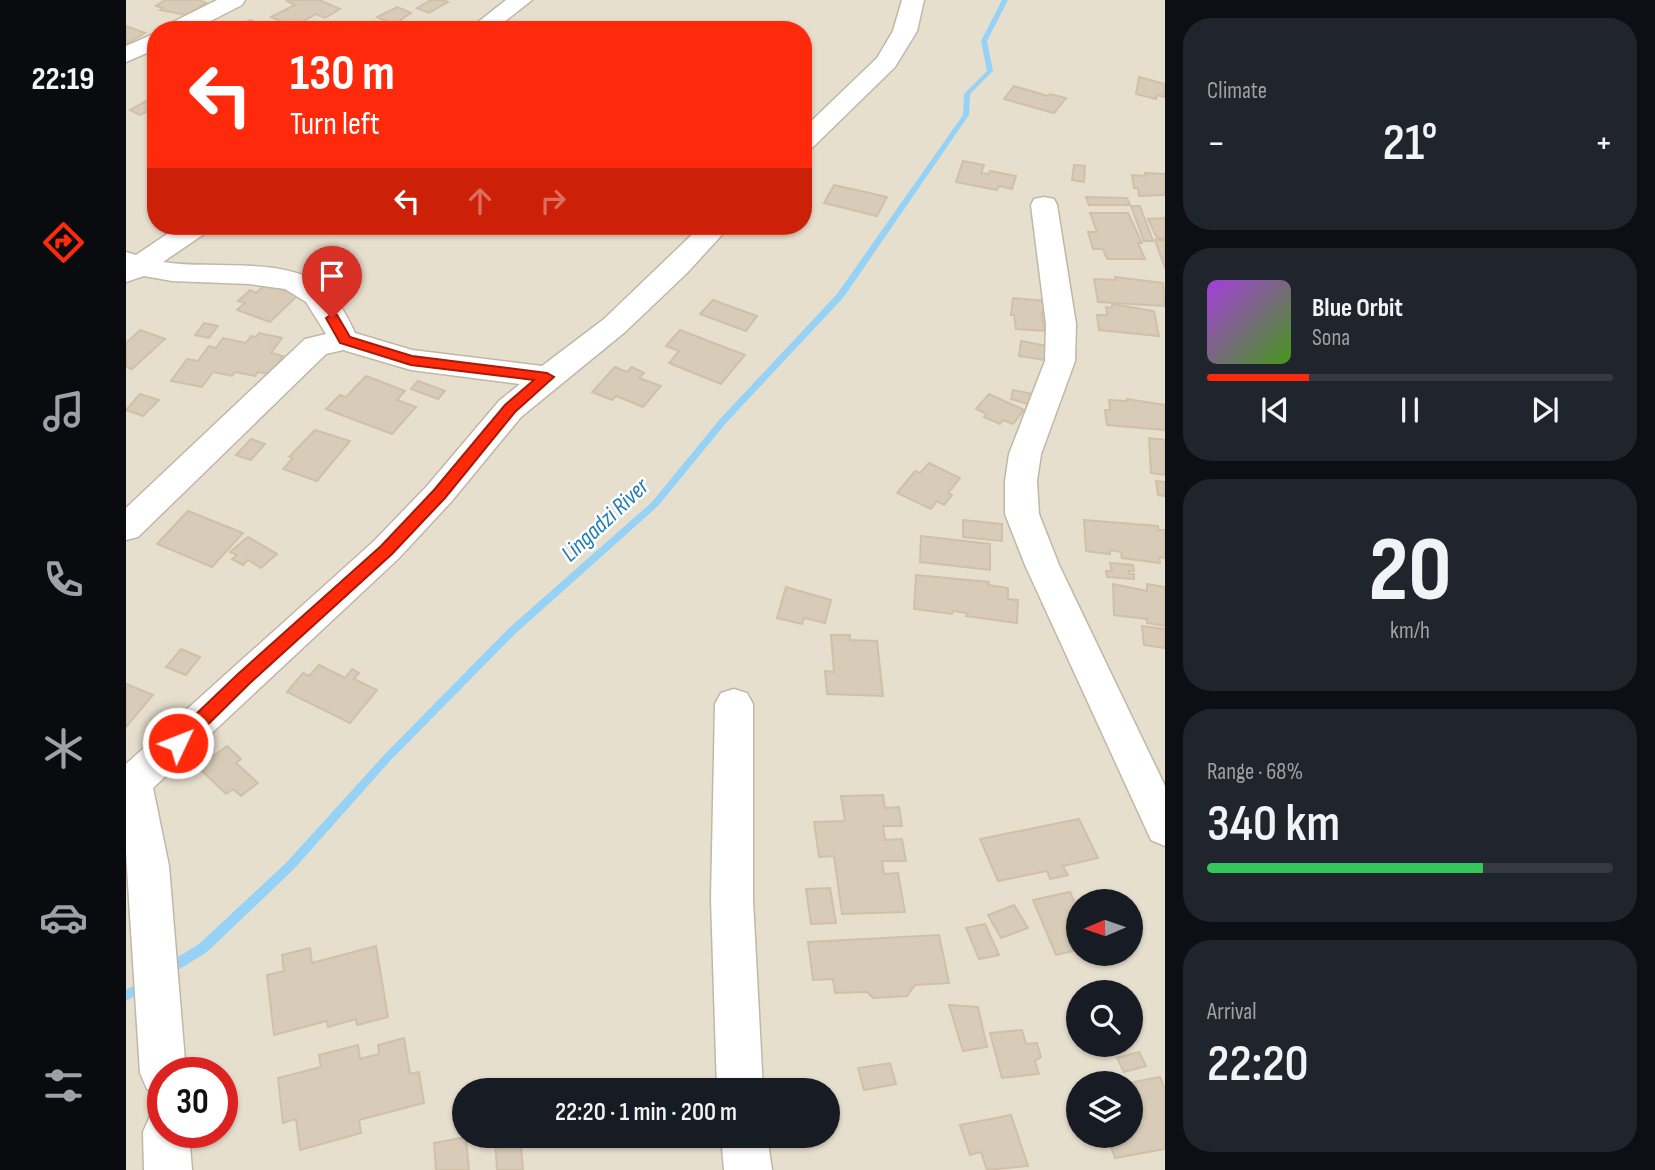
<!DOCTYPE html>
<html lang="en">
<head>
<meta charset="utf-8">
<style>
  :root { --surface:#171b24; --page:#20242c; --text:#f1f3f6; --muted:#9ea1a6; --line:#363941; --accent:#ff2a0b }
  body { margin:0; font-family:"Sofia Sans Condensed",sans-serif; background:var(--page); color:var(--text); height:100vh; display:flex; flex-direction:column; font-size:26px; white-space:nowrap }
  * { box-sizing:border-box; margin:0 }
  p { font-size:23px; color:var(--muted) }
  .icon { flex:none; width:38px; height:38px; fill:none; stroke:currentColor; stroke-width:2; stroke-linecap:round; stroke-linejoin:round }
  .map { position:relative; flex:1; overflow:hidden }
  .panel { display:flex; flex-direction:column; gap:18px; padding:18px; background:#0d0f14; width:490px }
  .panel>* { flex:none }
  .hud { position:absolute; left:21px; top:21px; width:665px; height:214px; border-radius:28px; box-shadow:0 2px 5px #0004; background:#ff2a0b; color:#fff; overflow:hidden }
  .needle { width:46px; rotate:268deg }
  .tools { position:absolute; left:940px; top:889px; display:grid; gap:14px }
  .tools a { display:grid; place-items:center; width:77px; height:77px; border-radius:50%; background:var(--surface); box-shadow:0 2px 5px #0004; font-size:35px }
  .speed { position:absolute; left:21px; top:1057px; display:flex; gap:14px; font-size:35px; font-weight:700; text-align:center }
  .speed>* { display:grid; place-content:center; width:91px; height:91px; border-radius:50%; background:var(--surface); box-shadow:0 2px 5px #0004; line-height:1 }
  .speed .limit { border:10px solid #d22; background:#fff; color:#111 }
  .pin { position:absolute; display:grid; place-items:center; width:60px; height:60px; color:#fff; margin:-72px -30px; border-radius:50% 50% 50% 0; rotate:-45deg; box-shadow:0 0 7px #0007 }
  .pin .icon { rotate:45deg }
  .me { position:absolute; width:77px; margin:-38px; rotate:47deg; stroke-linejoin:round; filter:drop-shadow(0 0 5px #0008) }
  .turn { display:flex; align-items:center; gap:24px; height:147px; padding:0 28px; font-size:32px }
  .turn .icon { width:91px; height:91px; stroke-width:2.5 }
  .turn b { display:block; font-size:49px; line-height:60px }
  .lanes { display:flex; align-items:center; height:66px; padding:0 28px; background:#0003; justify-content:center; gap:35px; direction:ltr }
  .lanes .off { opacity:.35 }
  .big { font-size:52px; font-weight:600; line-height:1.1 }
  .panel .card { flex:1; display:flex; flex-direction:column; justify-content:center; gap:10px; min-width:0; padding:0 24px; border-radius:28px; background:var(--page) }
  .panel .dial { align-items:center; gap:0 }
  .dial b { font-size:91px; line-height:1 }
  .song { display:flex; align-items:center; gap:21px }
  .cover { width:84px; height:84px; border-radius:10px; background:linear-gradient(135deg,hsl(280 70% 55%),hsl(100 70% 35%)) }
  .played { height:7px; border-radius:4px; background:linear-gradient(90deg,var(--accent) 25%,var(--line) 25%) }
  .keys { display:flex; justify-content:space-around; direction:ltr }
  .heat { display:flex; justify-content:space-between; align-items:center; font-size:38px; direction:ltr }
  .charge { height:10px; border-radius:5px; background:linear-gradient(90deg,#34c759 68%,var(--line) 0) }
  .trip { position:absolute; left:326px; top:1078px; width:388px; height:70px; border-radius:35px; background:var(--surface); box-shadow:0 2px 5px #0004; font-weight:600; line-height:70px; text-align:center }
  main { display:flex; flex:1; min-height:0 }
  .menu { display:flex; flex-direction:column; width:126px; justify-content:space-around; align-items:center; background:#090b0e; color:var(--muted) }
  .menu .icon { width:49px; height:49px }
  .menu .on { color:var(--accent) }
  .menu b { font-size:32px; color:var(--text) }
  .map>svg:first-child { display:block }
</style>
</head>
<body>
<main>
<nav class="menu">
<b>22:19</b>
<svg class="icon on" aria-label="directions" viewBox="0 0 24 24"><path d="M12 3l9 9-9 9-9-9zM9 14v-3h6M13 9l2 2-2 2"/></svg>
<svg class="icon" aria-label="music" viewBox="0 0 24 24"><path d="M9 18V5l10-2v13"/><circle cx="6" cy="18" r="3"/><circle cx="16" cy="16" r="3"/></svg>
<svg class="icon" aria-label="phone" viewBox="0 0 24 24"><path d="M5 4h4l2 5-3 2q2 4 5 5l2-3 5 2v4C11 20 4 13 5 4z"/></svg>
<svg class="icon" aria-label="climate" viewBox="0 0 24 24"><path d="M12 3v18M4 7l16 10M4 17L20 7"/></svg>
<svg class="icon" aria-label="car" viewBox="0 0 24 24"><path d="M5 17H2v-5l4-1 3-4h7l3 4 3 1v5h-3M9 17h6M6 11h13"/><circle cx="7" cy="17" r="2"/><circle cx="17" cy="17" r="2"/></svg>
<svg class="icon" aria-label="filters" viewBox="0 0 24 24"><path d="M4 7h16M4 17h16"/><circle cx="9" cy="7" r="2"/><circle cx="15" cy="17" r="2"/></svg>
</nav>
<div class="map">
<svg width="1039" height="1170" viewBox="0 0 1039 1170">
  <rect width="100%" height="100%" fill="#f2ede1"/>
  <path fill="#e7dfce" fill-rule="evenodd" d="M0,0H1039V1170H0ZM30,30H677V226H30ZM952,901H1004V954H952ZM952,992H1004V1045H952ZM37,1073H96V1132H37ZM952,1083H1004V1136H952ZM338,1090H702V1136H338Z"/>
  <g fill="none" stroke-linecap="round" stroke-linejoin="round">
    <g fill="#96d1f6" fill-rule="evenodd">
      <path d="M876,0H882L861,41L867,71L844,94L843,115L717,298L600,423L532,506L389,634L264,761L168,869L81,952L47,973L43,974L39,973L38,969L39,965L73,944L160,863L258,755L383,628L526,502L594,419L711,294L837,115L838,94L861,71L855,41Z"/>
      <path d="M16,981L20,982L21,986L20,990L0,1001V990Z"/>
    </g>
  </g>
  <g fill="#d8cbb8" stroke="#d0c0a8" stroke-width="2">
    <path d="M39,0H73L80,3L60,15L34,10L37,8L30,6Z"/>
    <path d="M163,0H193L214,9L199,18L190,14L166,27L145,17L169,5L161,1Z"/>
    <path d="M305,0H317L322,2L303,13L291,8Z"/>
    <path d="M271,7L285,13L267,25L251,17Z"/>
    <path d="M124,20L144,30H115L110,27Z"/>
    <path d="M0,26L19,33L0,44Z"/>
    <path d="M1013,77L1039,84V97L1031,95L1030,99L1010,94Z"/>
    <path d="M888,86L922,96L924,94L940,98L928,113L878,99Z"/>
    <path d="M24,99L30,103V107L14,115L4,110Z"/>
    <path d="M837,161L858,165L855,173L863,174L864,171L890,176L886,189L873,186L871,190L830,182Z"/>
    <path d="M948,165L959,166L958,182L946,180Z"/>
    <path d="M1019,173L1039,174V195L1013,196L1012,188H1008L1006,175L1020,176Z"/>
    <path d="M708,185L761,197L751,216L698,203Z"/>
    <path d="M960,197L1001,198L1004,205H963Z"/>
    <path d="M1005,206H1014L1027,241H1018Z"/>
    <path d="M964,213H1002L1016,243H1012L1019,259H981L977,249H967L962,232H971Z"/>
    <path d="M1039,218V238H1031L1022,219Z"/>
    <path d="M1029,240H1039V268Z"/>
    <path d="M989,277L1037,283L1039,306L972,302L968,279L990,280Z"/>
    <path d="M140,284L172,295L144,322L111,310L119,303L112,301L124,290L130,293Z"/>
    <path d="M887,298L920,301L921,313H916L918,331L890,329L888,315H885Z"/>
    <path d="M587,300L631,316L620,331L574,314Z"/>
    <path d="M986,304L1028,311L1033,336L973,330L971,315H981L980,307L986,308Z"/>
    <path d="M78,323L92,326L83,338L69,335Z"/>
    <path d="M14,330L39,339L6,369L0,367V343Z"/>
    <path d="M554,330L619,355L595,384L543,363L553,351L540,346Z"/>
    <path d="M133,333L156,338L145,353L157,356L144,374L132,372L129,376L109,372L106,376L87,372L76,387L45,381L61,359L72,361L83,346L90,348L97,338L120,343L125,336L130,337Z"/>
    <path d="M895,341L921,346L919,360L893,356Z"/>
    <path d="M489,367L501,372L506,367L518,373L513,378L535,386L517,407L490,396L486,400L466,392Z"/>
    <path d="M240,376L279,391L271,400L290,407L266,434L200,409L214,395L220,397Z"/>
    <path d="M292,381L319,391L312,399L285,389Z"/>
    <path d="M887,390L907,394L905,405L885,399Z"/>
    <path d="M14,394L33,400L17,416L0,410Z"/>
    <path d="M863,394L898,410L887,424L877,420L874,424L858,417L861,414L850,409Z"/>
    <path d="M1001,399L1039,405V430L981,425L979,410H984L983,400L1001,401Z"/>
    <path d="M189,430L224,441L191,481L157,469L167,458L163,457Z"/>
    <path d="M1023,438L1039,440V475L1025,473Z"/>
    <path d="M125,439L139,444L125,460L110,455Z"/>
    <path d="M803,463L834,478L822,493L826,495L818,505L811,501L805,509L771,493L789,471L794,473Z"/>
    <path d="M1030,481L1039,482V496L1032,495Z"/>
    <path d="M62,511L117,533L86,567L31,544Z"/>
    <path d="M837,520L876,524V541L837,537Z"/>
    <path d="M958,520L1032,526V530H1039V558L1033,557L1034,563L996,558L995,552L984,550V554L960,551Z"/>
    <path d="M795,536L864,544V570L794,562Z"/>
    <path d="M122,537L151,554L135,568L122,560L117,565L106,559L111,555L104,552Z"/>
    <path d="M984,563L1007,565L1008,571H1003V574H1008V579L981,577L980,571H986Z"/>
    <path d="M790,575L863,582L862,585L882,588V599L892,600L891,623L840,616L841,613L827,611L826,614L788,609Z"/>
    <path d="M987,584L1021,591V584L1039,587V626L1021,623V619L988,615Z"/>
    <path d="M660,587L705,600L699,623L678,618L676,624L651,618Z"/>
    <path d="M1016,626L1039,629V648L1018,645Z"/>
    <path d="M705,635H724V640L751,641L757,696L701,694L699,671L708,672Z"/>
    <path d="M55,649L74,657L60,675L40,667Z"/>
    <path d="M193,665L219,678L226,669L233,673L228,679L251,690L224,723L161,692L177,673L183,676Z"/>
    <path d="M0,684L27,695L0,727Z"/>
    <path d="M101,746L115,759L110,763L132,783L115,796L107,789L100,794L72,767Z"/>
    <path d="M757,795L759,808L773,807L776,826H757L759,840L776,839L780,861H756L758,874L772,873L779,912L716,914L708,856L693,857L688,822L719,821L715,796Z"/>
    <path d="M953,819L972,858L937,866L942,875L924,879L921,871L872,881L854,839Z"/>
    <path d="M704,888L710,923L685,924L680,889Z"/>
    <path d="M944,892L952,910V950L930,955L907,900Z"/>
    <path d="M888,905L902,928L875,938L862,915Z"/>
    <path d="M859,924L873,955L853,959L840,928Z"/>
    <path d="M813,935L823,983L789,985L781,996L747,998L741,992L709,993L707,979L687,980L682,942Z"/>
    <path d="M250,946L262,1017L231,1025L230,1019L202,1027L201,1021L148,1035L141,975L158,971L156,955L184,948L186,963Z"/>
    <path d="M823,1005L852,1007L861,1047L837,1051Z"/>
    <path d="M896,1030L900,1044L911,1043L915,1057L909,1061L913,1074L876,1078L864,1033Z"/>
    <path d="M278,1038L284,1074L293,1072L298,1103L233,1120L235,1133L174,1150L170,1119L157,1123L152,1078L195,1067L193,1055L232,1045L234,1059L253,1054L252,1045Z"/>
    <path d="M1013,1052L1020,1066L998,1072L991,1058Z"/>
    <path d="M764,1063L770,1084L738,1090L732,1068Z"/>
    <path d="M1034,1077L1039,1089V1149L989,1158L981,1136H1004V1096L1013,1094L1008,1082Z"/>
    <path d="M885,1115L902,1166L861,1170L855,1152L844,1155L834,1125Z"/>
    <path d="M394,1136L397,1170H371L369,1139Z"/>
    <path d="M340,1137L343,1170H310L308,1143Z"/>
  </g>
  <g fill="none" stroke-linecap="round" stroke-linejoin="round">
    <g stroke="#c1b7a6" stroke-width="3">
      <g id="minor">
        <path d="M91,0H119L116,5L67,30H38L41,25Z"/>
        <path d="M380,0H406L368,30H342Z"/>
        <path d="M776,0H798L791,31L769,67L686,148L677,151V129L751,58L767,31Z"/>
        <path d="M30,33V49L0,62V46Z"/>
        <path d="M918,197L928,199L931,205L950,324L949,361L915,454L911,481L913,514L933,565L1039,786V846L1025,840L899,565L879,514V481L883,454L919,361L920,324L905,205L908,199Z"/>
        <path d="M53,226H85L81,232L37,262C84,270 163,255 200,289C213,300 222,318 229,333L286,350L416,366L478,319L575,226H604L561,273L499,332L395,417L325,502L272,559L27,788L43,866L60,1073H37V1095L21,1089L14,1073L0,852V764L248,541L301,486L373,401L394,384L285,370L217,350L200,354L12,537L0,540V508L179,339L200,334L180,302L159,289L123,284L46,281L18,276L0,282V252L10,255Z"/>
        <path d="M608,689L621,693L627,704V899L637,1090H591L585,899L589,704L595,693Z"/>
        <path d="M37,1110V1132H63L66,1170H18L17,1132L24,1116Z"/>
        <path d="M595,1136H641L646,1170H598Z"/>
      </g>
    </g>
    <use href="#minor" fill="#fff" fill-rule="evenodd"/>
  </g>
  <path fill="#ff2a0b" stroke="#a61b07" stroke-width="2" d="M206,314L211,315L224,337L286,356L421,373L428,377L389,412L319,498L266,554L124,683L58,748L52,750L46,748L44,743L46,737L112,674L255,546L308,490L379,405L408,380L285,365L214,343L200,318Z"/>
  <g text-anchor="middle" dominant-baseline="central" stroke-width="5" stroke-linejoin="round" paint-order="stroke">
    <g font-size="24" font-style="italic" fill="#227cb8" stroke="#fff">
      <text transform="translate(479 520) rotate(-43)">Lingadzi River</text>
    </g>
  </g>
</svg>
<div class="tools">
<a><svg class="needle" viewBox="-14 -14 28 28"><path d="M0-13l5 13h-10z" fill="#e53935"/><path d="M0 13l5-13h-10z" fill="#9ea1a6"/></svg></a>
<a><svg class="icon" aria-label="search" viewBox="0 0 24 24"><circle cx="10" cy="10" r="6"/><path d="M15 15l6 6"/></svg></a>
<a><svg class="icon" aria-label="layers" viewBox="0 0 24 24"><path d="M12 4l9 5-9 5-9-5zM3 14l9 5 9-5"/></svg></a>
</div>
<div class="speed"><div class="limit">30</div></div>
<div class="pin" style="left:206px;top:318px;background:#d93025"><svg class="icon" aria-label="arrive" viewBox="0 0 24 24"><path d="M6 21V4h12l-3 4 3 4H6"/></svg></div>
<svg class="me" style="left:52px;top:743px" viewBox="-20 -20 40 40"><circle r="17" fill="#ff2a0b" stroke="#fff" stroke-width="3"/><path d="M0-11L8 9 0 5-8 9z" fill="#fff"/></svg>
<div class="trip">22:20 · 1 min · 200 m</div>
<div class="hud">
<div class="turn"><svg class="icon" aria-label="left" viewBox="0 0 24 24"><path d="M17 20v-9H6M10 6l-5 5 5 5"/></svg><div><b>130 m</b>Turn left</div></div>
<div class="lanes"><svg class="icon" aria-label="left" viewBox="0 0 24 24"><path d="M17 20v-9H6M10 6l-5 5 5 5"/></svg><svg class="icon off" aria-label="ahead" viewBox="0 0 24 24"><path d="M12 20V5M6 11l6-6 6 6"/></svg><svg class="icon off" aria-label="right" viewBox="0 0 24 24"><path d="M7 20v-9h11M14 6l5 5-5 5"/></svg></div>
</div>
</div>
<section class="panel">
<div class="card"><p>Climate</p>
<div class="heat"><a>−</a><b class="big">21°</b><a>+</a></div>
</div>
<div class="card">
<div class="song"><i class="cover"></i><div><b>Blue Orbit</b><p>Sona</p></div></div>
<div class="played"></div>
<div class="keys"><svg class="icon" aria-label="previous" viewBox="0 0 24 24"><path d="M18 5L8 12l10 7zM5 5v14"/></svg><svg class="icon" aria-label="pause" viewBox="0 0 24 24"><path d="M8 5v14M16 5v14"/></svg><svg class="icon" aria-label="next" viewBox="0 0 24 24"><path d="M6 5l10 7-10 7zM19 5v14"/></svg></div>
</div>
<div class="card dial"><b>20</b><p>km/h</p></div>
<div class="card"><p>Range · 68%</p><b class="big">340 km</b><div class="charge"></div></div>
<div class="card"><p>Arrival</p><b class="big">22:20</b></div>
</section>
</main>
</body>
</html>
